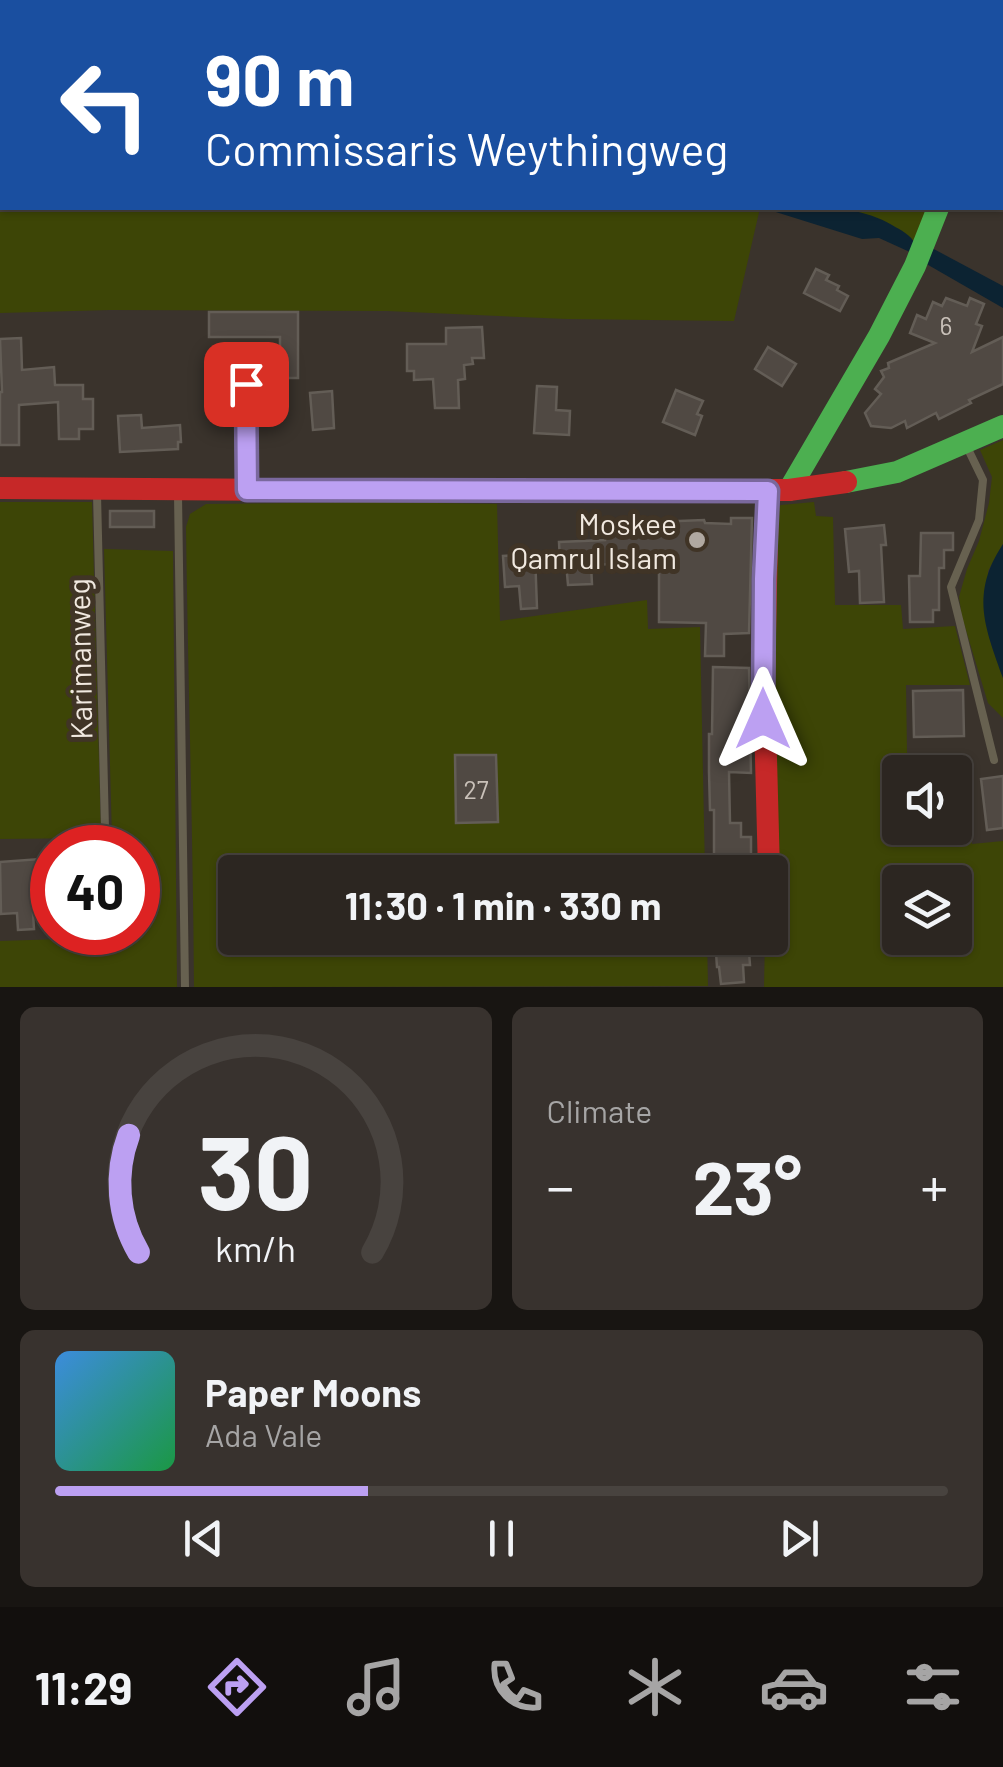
<!DOCTYPE html>
<html lang="en">
<head>
<meta charset="utf-8">
<style>
  :root { --surface:#2c2621; --page:#38322e; --text:#f1f3f6; --muted:#a6a5a5; --line:#48433f; --accent:#bca0f2 }
  body { margin:0; font-family:Barlow,sans-serif; background:var(--page); color:var(--text); height:100vh; display:flex; flex-direction:column; font-size:38px; white-space:nowrap }
  * { box-sizing:border-box; margin:0 }
  p { font-size:32px; color:var(--muted) }
  .icon { flex:none; width:55px; height:55px; fill:none; stroke:currentColor; stroke-width:2; stroke-linecap:round; stroke-linejoin:round }
  .map { position:relative; height:987px; overflow:hidden }
  .details { display:flex; flex-direction:column; gap:20px; padding:20px; background:#181512; flex:1 }
  .details>* { flex:none }
  .banner { position:absolute; left:0px; top:0px; width:1005px; height:210px; box-shadow:0 2px 8px #0004,0 0 0 2px var(--line); background:#1a4fa0; color:#fff; overflow:hidden }
  .buttons { position:absolute; left:882px; top:755px; display:grid; gap:20px }
  .buttons a { display:grid; place-items:center; width:90px; height:90px; border-radius:10px; background:var(--surface); box-shadow:0 2px 8px #0004,0 0 0 2px var(--line); font-size:50px }
  .speed { position:absolute; left:30px; top:825px; display:flex; gap:20px; font-size:50px; font-weight:700; text-align:center }
  .speed>* { display:grid; place-content:center; width:130px; height:130px; border-radius:50%; background:var(--surface); box-shadow:0 2px 8px #0004,0 0 0 2px var(--line); line-height:1 }
  .speed .limit { border:15px solid #d22; background:#fff; color:#111 }
  .pin { position:absolute; display:grid; place-items:center; width:85px; height:85px; color:#fff; margin:-42px; border-radius:20px; box-shadow:0 5px 15px #0006 }
  .me { position:absolute; width:110px; margin:-55px; rotate:0deg; stroke-linejoin:round; filter:drop-shadow(0 0 8px #0008) }
  .turn { display:flex; align-items:center; gap:35px; height:210px; padding:0 40px; font-size:45px }
  .turn .icon { width:130px; height:130px; stroke-width:2.5 }
  .turn b { display:block; font-size:70px; line-height:85px }
  .big { font-size:75px; font-weight:700; line-height:1.1 }
  .details .widget { flex:1; display:flex; flex-direction:column; justify-content:center; gap:15px; min-width:0; padding:0 35px; border-radius:15px; background:var(--page) }
  .details .dial { align-items:center; gap:0 }
  .dial svg { height:260px; overflow:visible; fill:none; stroke:var(--line); stroke-width:7; stroke-linecap:round; text-anchor:middle }
  .dial text { fill:var(--text); stroke:none }
  .song { display:flex; align-items:center; gap:30px }
  .cover { width:120px; height:120px; border-radius:15px; background:linear-gradient(135deg,hsl(210 70% 55%),hsl(140 70% 35%)) }
  .played { height:10px; border-radius:5px; background:linear-gradient(90deg,var(--accent) 35%,var(--line) 35%) }
  .keys { display:flex; justify-content:space-around; direction:ltr }
  .heat { display:flex; justify-content:space-between; align-items:center; font-size:55px; direction:ltr }
  .details .tiles { flex:1; display:grid; gap:20px; grid-template-columns:1fr 1fr }
  .widget:last-child { grid-column:span 2 }
  .trip { position:absolute; left:218px; top:855px; width:570px; height:100px; border-radius:10px; background:var(--surface); box-shadow:0 2px 8px #0004,0 0 0 2px var(--line); font-weight:700; line-height:100px; text-align:center }
  .menu { display:flex; height:160px; justify-content:space-around; align-items:center; background:#120f0d; color:var(--muted) }
  .menu .icon { width:70px; height:70px }
  .menu .selected { color:var(--accent) }
  .menu b { font-size:45px; color:var(--text) }
  .map>svg:first-child { display:block }
</style>
</head>
<body>
<div class="map">
<svg width="1003" height="987" viewBox="0 0 1003 987">
  <rect width="100%" height="100%" fill="#3a332c"/>
  <path fill="#473726" d="M0,0H39V2H2V139H0Z"/>
  <g fill="#3d4506" fill-rule="evenodd">
    <path d="M39,0H574L575,2H39Z"/>
    <path d="M593,0H817L816,2H594Z"/>
    <path d="M0,139H2V208H760L734,321L567,319L387,311L110,310L0,313Z"/>
    <path d="M844,208H931L916,245Z"/>
    <path d="M1003,440V544L988,571L990,640L1003,678V718L988,703L962,617L959,597L967,569L979,541L989,503L992,477L980,450Z"/>
    <path d="M0,502H92L101,837H112L104,549L173,551L177,987H0V941L93,938L94,933L138,932V848L96,847L95,838L0,839Z"/>
    <path d="M375,502L497,504L500,621L647,600L648,629L700,627L705,872H235V938H707L708,986L194,987C193,833 188,680 186,527L190,514L206,504Z"/>
    <path d="M814,502L816,516L833,517L835,605H901L903,629L955,626L970,685H906L907,753H957L972,844L1003,841V987H764L765,938L778,934L769,719L773,511L781,505ZM900,772H955V828H900ZM900,882H955V938H900Z"/>
  </g>
  <g fill="#0c2332">
    <path d="M763,208C807,208 852,202 892,225C902,231 910,234 916,245L912,253L879,238L862,239Z"/>
    <path d="M930,247L1003,286V308L923,262Z"/>
    <path d="M1003,544V678C985,627 970,594 1003,544Z"/>
  </g>
  <g fill="#504943" stroke="#635d56" stroke-width="2.5">
    <path d="M816,269L829,275L826,280L839,286L837,290L848,296L840,311L804,293Z"/>
    <path d="M946,298L967,306L970,298L984,304L976,324L982,326L972,352L1003,337V384L969,400L971,403L939,419L936,413L907,428L905,421L891,428L871,426L865,413L881,394L875,389L884,377L881,371L889,368L888,363L935,343L910,333L917,315L926,319L933,302L942,306Z"/>
    <path d="M209,312H298V378H280V337H209Z"/>
    <path d="M482,327L484,358H472L473,364L464,365L465,379L458,380L459,408H435L433,379L414,380V371H407V344H446V328Z"/>
    <path d="M21,338L22,370L54,367L55,385H83V399H93V429H79V439H59L58,402L19,405V445H0V392H2L0,339Z"/>
    <path d="M768,347L796,364L782,386L755,369Z"/>
    <path d="M537,386L557,387L556,410L570,411L569,435L534,433Z"/>
    <path d="M676,390L703,401L697,414L702,416L695,435L663,422Z"/>
    <path d="M332,391L334,428L313,430L310,393Z"/>
    <path d="M141,415L142,428L180,425L181,442H178V449L120,452L118,416Z"/>
    <rect x="110" y="511" width="44" height="16"/>
    <path d="M731,518H752L749,633L724,634V656H705L706,623L659,622V562L591,565L592,584L568,585L566,562H560L559,542L605,540V530L654,528V522L704,520L705,523L731,524Z"/>
    <path d="M884,525L886,545H881L884,602L860,603L859,571L849,572L845,529Z"/>
    <path d="M921,533H953V550H944V568H939V610H933V622H910L909,576H920Z"/>
    <path d="M535,554L537,608L521,609L519,586L505,587L503,556Z"/>
    <path d="M713,667L749,668L751,773L729,772L730,823H741V837H751V872H714V810H710L709,772V734H712Z"/>
    <path d="M963,690L964,736L914,737L913,691Z"/>
    <path d="M455,755H496L498,822L456,823Z"/>
    <path d="M1003,776V828L987,830L981,779Z"/>
    <path d="M40,859L43,892L37,897L38,913H33L34,929L18,930L17,913L1,914L0,862Z"/>
    <path d="M715,938H748L750,965H743L744,982L721,984L719,967H717Z"/>
  </g>
  <g fill="none" stroke-linecap="round" stroke-linejoin="round">
    <g stroke="#676150" stroke-width="8">
      <path d="M1002,163H1003"/>
      <path d="M246,384L247,485"/>
      <path d="M967,447L983,480L979,520L951,587L994,760"/>
      <path d="M97,494L105,829"/>
      <path d="M178,494L185,987"/>
    </g>
    <g stroke="#676150" stroke-width="15">
      <path d="M1002,42L1003,41"/>
      <path d="M770,891L771,928"/>
    </g>
    <g stroke="#4caf50" stroke-width="22">
      <path d="M846,482L897,472L1003,426"/>
      <path d="M789,490L879,336L915,266L938,208"/>
    </g>
    <g stroke="#c62828" stroke-width="22">
      <path d="M0,488L421,491L789,490L846,482"/>
      <path d="M768,491L764,682L769,872"/>
    </g>
  </g>
  <g fill="none" stroke-linecap="round" stroke-linejoin="round">
    <g stroke="#7a689d" stroke-width="25">
      <path id="route" d="M246,384L247,490L768,491L764,579L763,719"/>
    </g>
    <use href="#route" stroke="#bca0f2" stroke-width="18"/>
  </g>
  <circle fill="#b1a9a1" stroke="#403426" stroke-width="4" cx="697" cy="540" r="10"/>
  <g text-anchor="middle" dominant-baseline="central" stroke-width="10" stroke-linejoin="round" paint-order="stroke">
    <g font-size="25" fill="#c9c1b9">
      <text x="946" y="325">6</text>
      <text x="476" y="789">27</text>
    </g>
    <g font-size="30" fill="#f1e9e0" stroke="#403426" text-anchor="end">
      <text x="677" y="523">Moskee<tspan x="677" dy="34">Qamrul Islam</tspan></text>
    </g>
    <g font-size="30" fill="#f1e9e0" stroke="#403426">
      <text transform="translate(79 659) rotate(-91)">Karimanweg</text>
    </g>
  </g>
</svg>
<div class="buttons">
<a><svg class="icon" aria-label="sound" viewBox="0 0 24 24"><path d="M4 9h4l5-4v14l-5-4H4zM17 9q2 3 0 6"/></svg></a>
<a><svg class="icon" aria-label="layers" viewBox="0 0 24 24"><path d="M12 4l9 5-9 5-9-5zM3 14l9 5 9-5"/></svg></a>
</div>
<div class="speed"><div class="limit">40</div></div>
<div class="pin" style="left:246px;top:384px;background:#d93025"><svg class="icon" aria-label="arrive" viewBox="0 0 24 24"><path d="M6 21V4h12l-3 4 3 4H6"/></svg></div>
<svg class="me" style="left:763px;top:719px" viewBox="-20 -20 40 40"><path d="M0-17L14 15 0 8-14 15z" fill="#bca0f2" stroke="#fff" stroke-width="4"/></svg>
<div class="trip">11:30 · 1 min · 330 m</div>
<div class="banner">
<div class="turn"><svg class="icon" aria-label="left" viewBox="0 0 24 24"><path d="M17 20v-9H6M10 6l-5 5 5 5"/></svg><div><b>90 m</b>Commissaris Weythingweg</div></div>
</div>
</div>
<section class="details">
<div class="tiles">
<div class="widget dial"><svg viewBox="0 0 100 80">
<path d="M14 69A42 42 0 1 1 86 69"/>
<path d="M14 69A42 42 0 0 1 11 33" stroke="#bca0f2"/>
<text x="50" y="56" font-size="32" font-weight="700">30</text>
<text x="50" y="72" font-size="11">km/h</text>
</svg></div>
<div class="widget"><p>Climate</p>
<div class="heat"><a>−</a><b class="big">23°</b><a>+</a></div>
</div>
<div class="widget">
<div class="song"><i class="cover"></i><div><b>Paper Moons</b><p>Ada Vale</p></div></div>
<div class="played"></div>
<div class="keys"><svg class="icon" aria-label="previous" viewBox="0 0 24 24"><path d="M18 5L8 12l10 7zM5 5v14"/></svg><svg class="icon" aria-label="pause" viewBox="0 0 24 24"><path d="M8 5v14M16 5v14"/></svg><svg class="icon" aria-label="next" viewBox="0 0 24 24"><path d="M6 5l10 7-10 7zM19 5v14"/></svg></div>
</div>
</div>
</section>
<nav class="menu">
<b>11:29</b>
<svg class="icon selected" aria-label="directions" viewBox="0 0 24 24"><path d="M12 3l9 9-9 9-9-9zM9 14v-3h6M13 9l2 2-2 2"/></svg>
<svg class="icon" aria-label="music" viewBox="0 0 24 24"><path d="M9 18V5l10-2v13"/><circle cx="6" cy="18" r="3"/><circle cx="16" cy="16" r="3"/></svg>
<svg class="icon" aria-label="phone" viewBox="0 0 24 24"><path d="M5 4h4l2 5-3 2q2 4 5 5l2-3 5 2v4C11 20 4 13 5 4z"/></svg>
<svg class="icon" aria-label="climate" viewBox="0 0 24 24"><path d="M12 3v18M4 7l16 10M4 17L20 7"/></svg>
<svg class="icon" aria-label="car" viewBox="0 0 24 24"><path d="M5 17H2v-5l4-1 3-4h7l3 4 3 1v5h-3M9 17h6M6 11h13"/><circle cx="7" cy="17" r="2"/><circle cx="17" cy="17" r="2"/></svg>
<svg class="icon" aria-label="filters" viewBox="0 0 24 24"><path d="M4 7h16M4 17h16"/><circle cx="9" cy="7" r="2"/><circle cx="15" cy="17" r="2"/></svg>
</nav>
</body>
</html>
